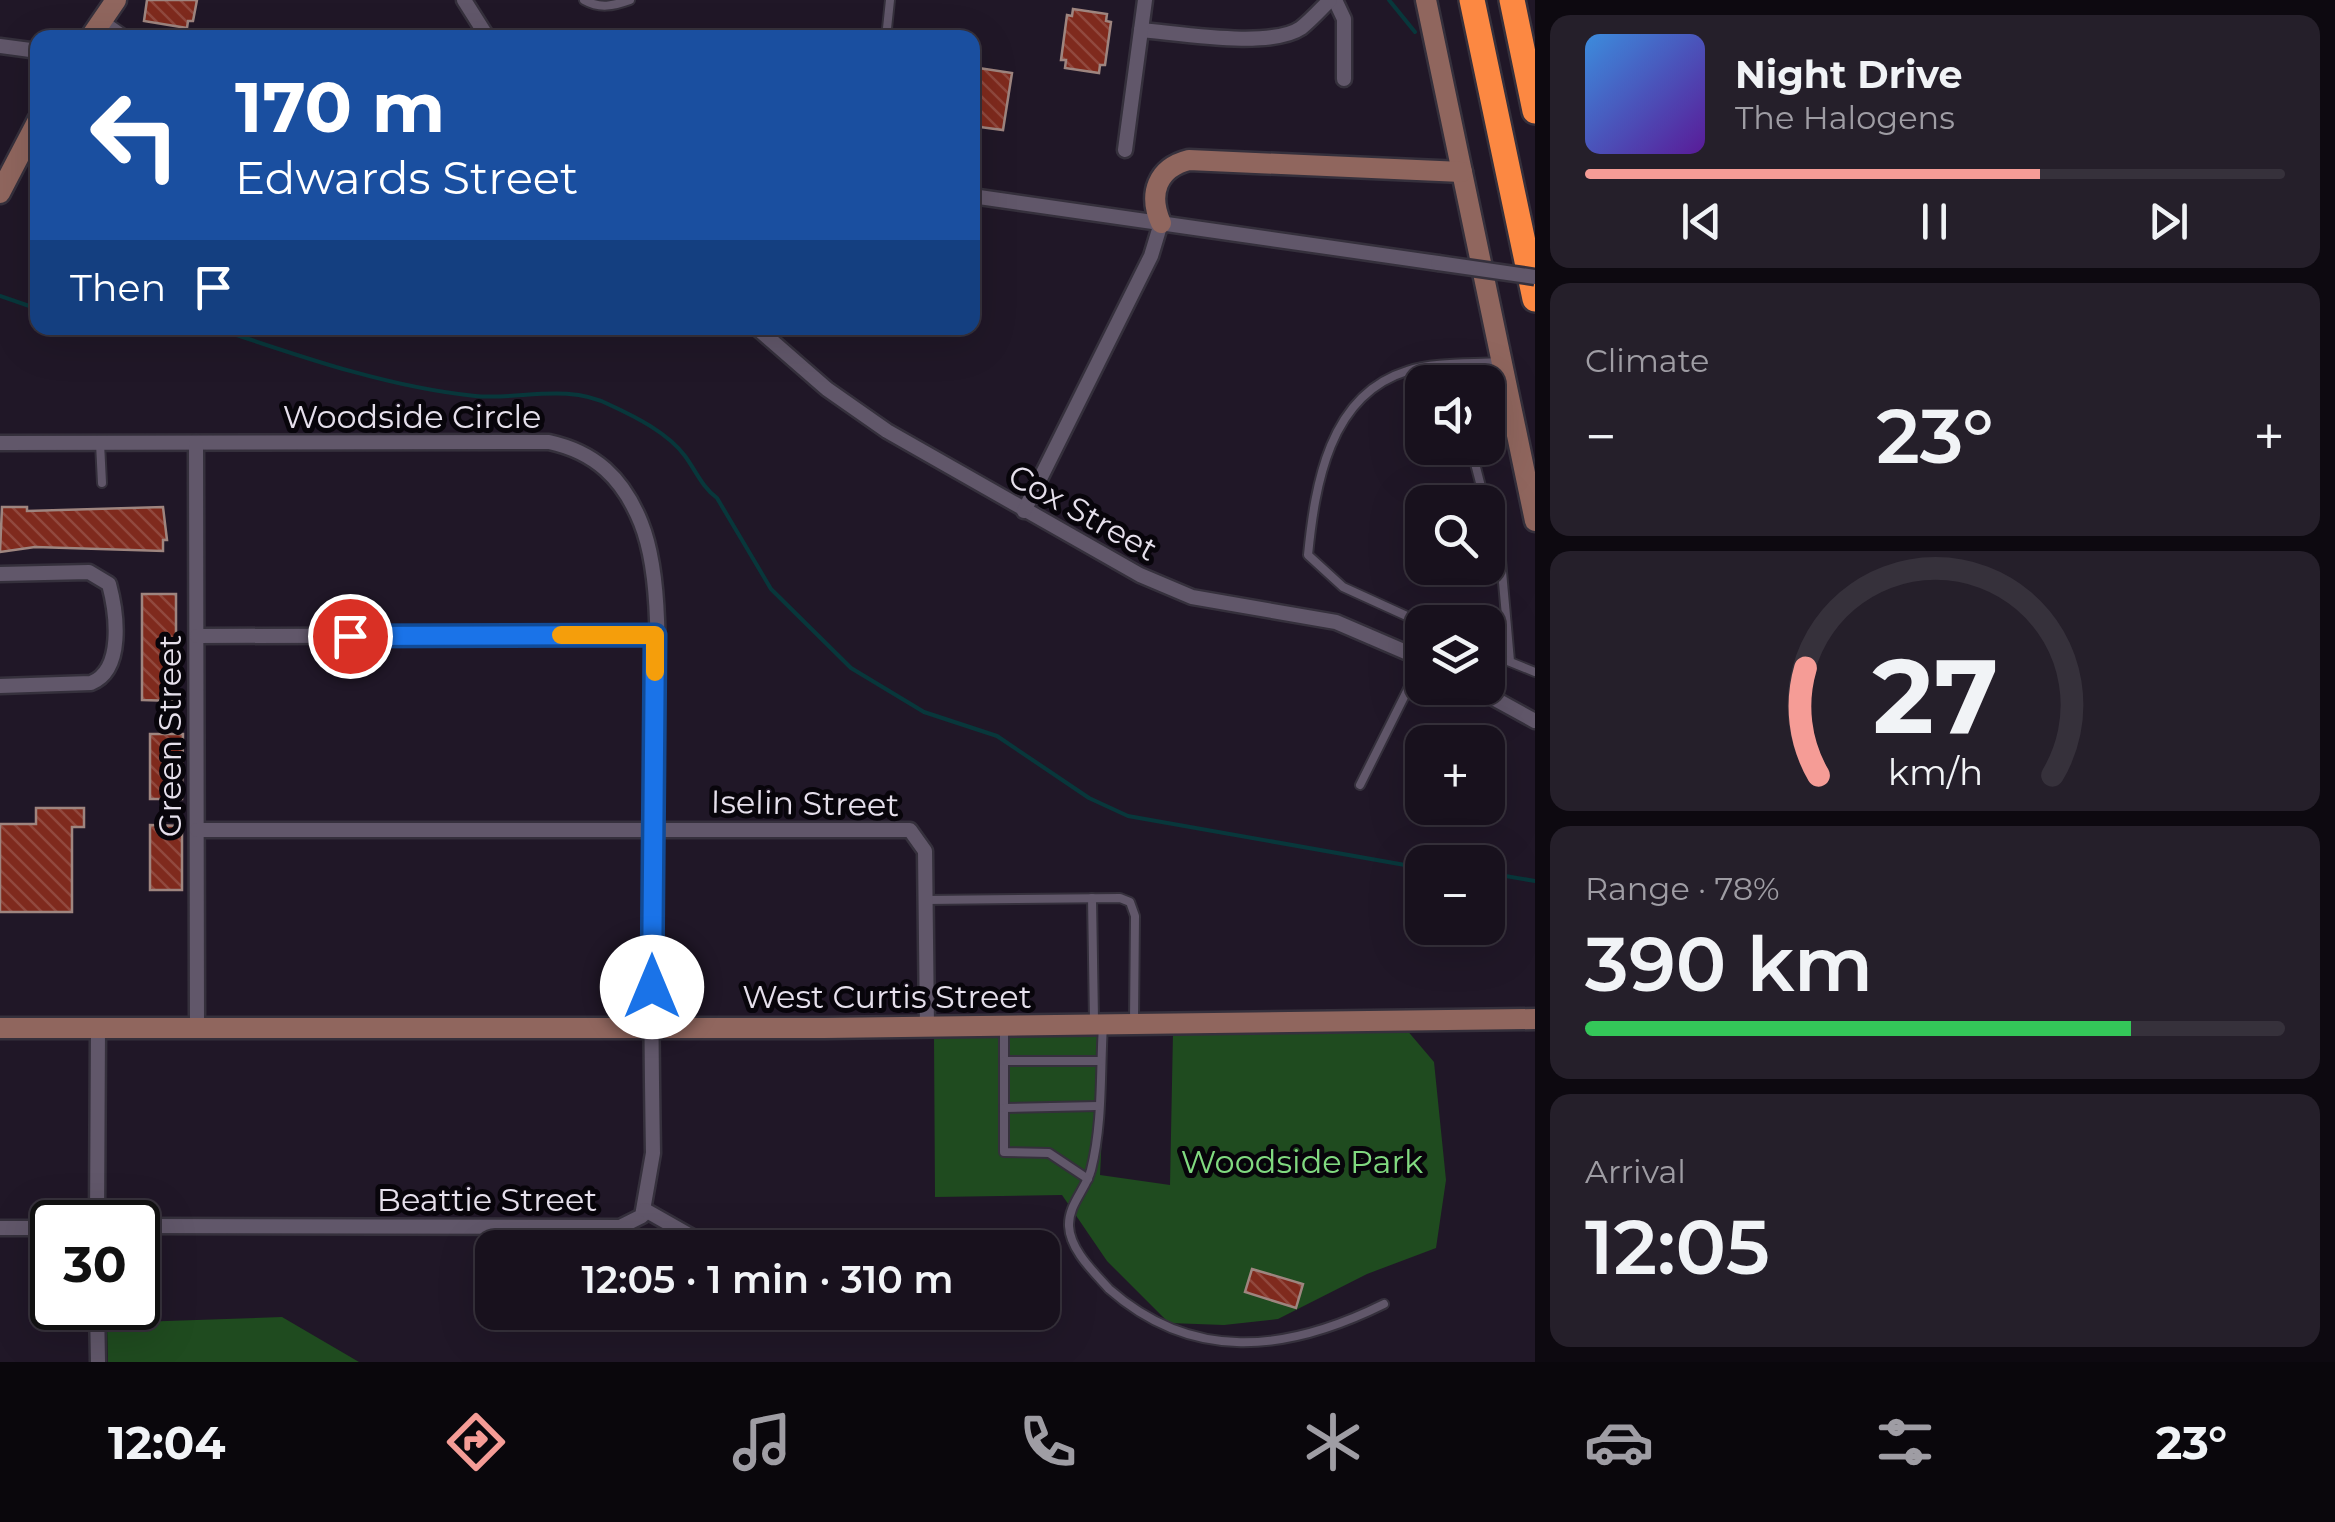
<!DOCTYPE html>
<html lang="en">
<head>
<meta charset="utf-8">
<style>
  :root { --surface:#18111d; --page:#251f2a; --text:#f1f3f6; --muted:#9f9da4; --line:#36313b; --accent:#f59c96 }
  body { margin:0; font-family:Montserrat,sans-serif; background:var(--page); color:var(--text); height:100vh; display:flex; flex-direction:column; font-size:38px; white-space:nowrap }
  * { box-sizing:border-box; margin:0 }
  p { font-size:32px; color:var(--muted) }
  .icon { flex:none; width:55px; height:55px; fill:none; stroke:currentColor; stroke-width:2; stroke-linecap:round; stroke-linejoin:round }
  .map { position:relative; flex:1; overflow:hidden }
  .side { display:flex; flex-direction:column; gap:15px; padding:15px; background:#0d0910; width:800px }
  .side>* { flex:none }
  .banner { position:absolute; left:30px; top:30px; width:950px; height:305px; border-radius:20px; box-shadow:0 10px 40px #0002,0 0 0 2px var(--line); background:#1a4fa0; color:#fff; overflow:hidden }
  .fabs { position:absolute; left:1405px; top:365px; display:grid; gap:20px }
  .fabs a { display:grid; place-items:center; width:100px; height:100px; border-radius:20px; background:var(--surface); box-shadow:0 10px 40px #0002,0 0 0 2px var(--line); font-size:50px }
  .speed { position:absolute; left:30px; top:1200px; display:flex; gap:20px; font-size:50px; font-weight:700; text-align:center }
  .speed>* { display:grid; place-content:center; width:130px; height:130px; border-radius:50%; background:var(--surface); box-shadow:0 10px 40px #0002,0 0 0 2px var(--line); line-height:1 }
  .speed .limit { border:5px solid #111; border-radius:15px; background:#fff; color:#111 }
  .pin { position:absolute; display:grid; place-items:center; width:85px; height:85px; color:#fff; margin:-42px; border:5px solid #fff; border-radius:50%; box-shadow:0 2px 10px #0007 }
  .me { position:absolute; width:110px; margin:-55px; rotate:0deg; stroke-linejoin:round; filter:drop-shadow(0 0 8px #0008) }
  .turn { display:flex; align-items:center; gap:35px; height:210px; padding:0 40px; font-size:45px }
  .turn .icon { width:130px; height:130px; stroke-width:2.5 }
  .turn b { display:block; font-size:70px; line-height:85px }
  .then { display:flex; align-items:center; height:95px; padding:0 40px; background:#0003; gap:20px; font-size:38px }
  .big { font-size:75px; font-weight:600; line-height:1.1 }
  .side .tile { flex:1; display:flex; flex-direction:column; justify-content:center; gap:15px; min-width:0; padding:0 35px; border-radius:20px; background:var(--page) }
  .side .dial { align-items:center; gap:0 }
  .dial svg { height:260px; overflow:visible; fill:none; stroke:var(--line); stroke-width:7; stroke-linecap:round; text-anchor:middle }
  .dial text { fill:var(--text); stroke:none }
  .song { display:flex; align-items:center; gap:30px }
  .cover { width:120px; height:120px; border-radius:15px; background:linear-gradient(135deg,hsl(210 70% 55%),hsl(270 70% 35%)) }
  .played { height:10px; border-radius:5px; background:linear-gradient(90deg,var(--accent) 65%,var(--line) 65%) }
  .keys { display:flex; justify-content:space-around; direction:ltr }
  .heat { display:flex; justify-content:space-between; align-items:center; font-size:55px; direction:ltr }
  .charge { height:15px; border-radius:8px; background:linear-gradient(90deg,#34c759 78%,var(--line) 0) }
  .trip { position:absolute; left:475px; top:1230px; width:585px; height:100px; border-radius:20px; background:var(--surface); box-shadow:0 10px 40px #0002,0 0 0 2px var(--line); font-weight:600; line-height:100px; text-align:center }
  .tab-bar { display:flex; height:160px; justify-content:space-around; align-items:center; background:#0a070c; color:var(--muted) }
  .tab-bar .icon { width:70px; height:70px }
  .tab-bar .selected { color:var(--accent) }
  .tab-bar b { font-size:45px; color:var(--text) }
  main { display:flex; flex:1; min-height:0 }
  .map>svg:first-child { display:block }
</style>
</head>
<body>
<main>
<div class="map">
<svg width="1535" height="1362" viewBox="0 0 1535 1362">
  <defs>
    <pattern id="building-back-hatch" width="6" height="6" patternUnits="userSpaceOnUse" patternTransform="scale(2.5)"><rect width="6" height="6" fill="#7f2a1d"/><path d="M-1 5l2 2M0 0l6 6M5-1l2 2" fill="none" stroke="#91493e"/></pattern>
  </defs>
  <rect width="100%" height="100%" fill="#201727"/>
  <g fill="#1f4b1f">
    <path d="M1406,1029L1434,1062L1446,1180L1436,1248L1367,1274L1278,1319L1224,1325L1169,1323L1107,1261L1062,1195L935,1197L934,1038L1107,1035L1100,1175L1170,1185L1173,1032Z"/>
    <path d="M282,1317L359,1362H108L107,1323Z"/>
  </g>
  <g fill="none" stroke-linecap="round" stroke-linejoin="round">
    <g stroke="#08373b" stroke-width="4">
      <path d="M1389,0L1415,32"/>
      <path d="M0,296L38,309"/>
      <path d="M216,328C299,356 387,387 475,396C521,400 566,383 610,405C636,417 668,433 685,456C696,471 702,487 717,498L771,589L851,668L924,712L997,736L1089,798L1128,816L1422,868"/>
      <path d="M1488,873L1535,881"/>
    </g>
  </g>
  <g fill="url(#building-back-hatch)" stroke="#9e857f" stroke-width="2.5">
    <path d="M147,0H197L193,21H188L187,28L144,21Z"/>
    <path d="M1073,9L1107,14L1106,21L1111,22L1105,65H1100L1099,73L1065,68L1066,60H1061L1067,15L1072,16Z"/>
    <path d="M972,67L1012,73L1003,130L972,126Z"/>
    <path d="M2,507H27V511L163,507L167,540H163V551L35,547L0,552Z"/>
    <path d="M142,594H176V701L142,700Z"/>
    <path d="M150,734H183L182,799H150Z"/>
    <path d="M36,808H84V827H72V912H0V824H36Z"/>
    <path d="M150,825L182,826V890H150Z"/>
    <path d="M1252,1269L1303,1284L1296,1308L1245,1292Z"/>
  </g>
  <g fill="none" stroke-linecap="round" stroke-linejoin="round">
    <g stroke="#35303c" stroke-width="12">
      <g id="lane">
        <path d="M584,0C600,9 613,6 630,0"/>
        <path d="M103,19L130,38"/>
        <path d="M886,38L890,0"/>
        <path d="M1449,367L1453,382"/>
        <path d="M100,443L102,483"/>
        <path d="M1471,448L1485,502"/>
        <path d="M1488,510L1501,560L1510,661"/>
        <path d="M1422,623L1343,587L1308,555C1315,485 1329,395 1407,371C1434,362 1471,364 1499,362"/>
        <path d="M1488,653L1535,672"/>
        <path d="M1360,785L1422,661"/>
        <path d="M1092,898L1094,1020"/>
        <path d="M925,900L1120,898L1130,902L1135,916L1134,1020"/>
        <path d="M1103,1025C1100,1072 1103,1123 1091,1170C1086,1189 1068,1205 1069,1226C1070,1250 1094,1272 1109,1289C1192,1362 1285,1353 1384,1304"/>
        <path d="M1004,1028V1152L1049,1153L1088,1179"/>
        <path d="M1004,1061H1101"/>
        <path d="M1004,1108L1098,1106"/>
      </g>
    </g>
    <g stroke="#35303c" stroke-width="19">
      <g id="street">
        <path d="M464,0L488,38"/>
        <path d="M1335,0L1344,19V79"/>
        <path d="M1141,30C1179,33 1270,49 1301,28C1311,20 1321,9 1330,0"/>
        <path d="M0,46L38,51"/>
        <path d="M1125,150L1145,0"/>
        <path d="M972,196L1438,263"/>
        <path d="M757,328L827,389L887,431L1140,575L1192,597L1336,622L1422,659"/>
        <path d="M0,443L549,442C595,452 623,478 641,523C668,590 654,714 653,788C650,910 651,1031 653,1153L642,1216L620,1227L138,1226"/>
        <path d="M196,443L197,1028"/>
        <path d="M1024,511L1151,256L1161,223"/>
        <path d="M0,574L89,572L109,584C117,614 124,670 91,683L0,686"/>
        <path d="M197,636L655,635"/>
        <path d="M1475,688L1535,721"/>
        <path d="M197,830H910L925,851L927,1027"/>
        <path d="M645,1210L712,1248"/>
        <path d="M97,1222L98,1028"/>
        <path d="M0,1228H52"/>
        <path d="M863,1248L892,1241"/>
        <path d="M97,1308L98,1362"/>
      </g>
    </g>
    <g stroke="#35303c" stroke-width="25">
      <g id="secondary">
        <path d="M1426,0L1535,521"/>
        <path d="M90,38L116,0"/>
        <path d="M0,193L38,120"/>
        <path d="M1161,223C1148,194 1157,168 1189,160L1462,172"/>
        <path d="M0,1028H825L1535,1019"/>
      </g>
    </g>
    <g stroke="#35303c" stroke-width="30">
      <g id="highway">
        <path d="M1472,0L1535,299"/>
        <path d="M1512,0L1535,111"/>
      </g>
    </g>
    <use href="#lane" stroke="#61576a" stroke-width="8"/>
    <use href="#street" stroke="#61576a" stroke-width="14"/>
    <use href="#secondary" stroke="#90665e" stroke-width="20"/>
    <use href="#highway" stroke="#fc8842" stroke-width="25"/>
    <g stroke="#35303c" stroke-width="19" stroke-linecap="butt">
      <path id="street-bridge" d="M1438,263L1535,277"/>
    </g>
    <use href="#street-bridge" stroke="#61576a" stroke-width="14"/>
  </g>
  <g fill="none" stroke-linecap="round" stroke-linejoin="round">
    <g stroke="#114b97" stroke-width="25">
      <path id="route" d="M350,636L655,635L652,987"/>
    </g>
    <use href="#route" stroke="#1a73e8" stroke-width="18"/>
    <path stroke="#f59e0b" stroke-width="18" d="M561,635H655V672"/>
  </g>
  <g text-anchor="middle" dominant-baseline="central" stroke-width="10" stroke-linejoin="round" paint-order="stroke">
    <g font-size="32" fill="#e6e0ec" stroke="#08050b">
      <text x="412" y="416">Woodside Circle</text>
      <text transform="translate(1083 512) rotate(29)">Cox Street</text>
      <text transform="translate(169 736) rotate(-90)">Green Street</text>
      <text transform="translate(805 803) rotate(1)">Iselin Street</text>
      <text x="887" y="996">West Curtis Street</text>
      <text x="487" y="1199">Beattie Street</text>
    </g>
    <g font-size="32" fill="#81da80" stroke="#08050b">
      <text x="1302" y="1161">Woodside Park</text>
    </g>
  </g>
</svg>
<div class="fabs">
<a><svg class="icon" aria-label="sound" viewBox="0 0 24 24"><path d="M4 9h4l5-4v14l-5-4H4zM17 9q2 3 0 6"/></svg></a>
<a><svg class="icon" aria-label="search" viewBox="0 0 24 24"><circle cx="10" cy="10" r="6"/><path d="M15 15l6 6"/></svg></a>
<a><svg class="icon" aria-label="layers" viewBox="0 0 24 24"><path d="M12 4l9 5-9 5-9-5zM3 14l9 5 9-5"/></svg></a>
<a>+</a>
<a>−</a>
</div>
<div class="speed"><div class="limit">30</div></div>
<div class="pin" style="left:350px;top:636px;background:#d93025"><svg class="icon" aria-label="arrive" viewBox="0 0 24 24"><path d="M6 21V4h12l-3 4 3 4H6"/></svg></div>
<svg class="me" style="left:652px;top:987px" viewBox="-20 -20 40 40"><circle r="19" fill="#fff"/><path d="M0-13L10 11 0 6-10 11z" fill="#1a73e8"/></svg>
<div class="trip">12:05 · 1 min · 310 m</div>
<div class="banner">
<div class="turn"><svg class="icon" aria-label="left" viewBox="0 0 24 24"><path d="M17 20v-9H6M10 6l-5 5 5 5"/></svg><div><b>170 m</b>Edwards Street</div></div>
<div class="then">Then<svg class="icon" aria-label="arrive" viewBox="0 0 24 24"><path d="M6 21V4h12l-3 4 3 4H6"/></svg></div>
</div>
</div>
<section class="side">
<div class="tile">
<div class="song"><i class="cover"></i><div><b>Night Drive</b><p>The Halogens</p></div></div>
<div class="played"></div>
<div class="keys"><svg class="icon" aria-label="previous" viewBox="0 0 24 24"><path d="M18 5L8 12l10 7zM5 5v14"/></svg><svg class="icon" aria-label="pause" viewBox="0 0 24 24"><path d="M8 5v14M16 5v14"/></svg><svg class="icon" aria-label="next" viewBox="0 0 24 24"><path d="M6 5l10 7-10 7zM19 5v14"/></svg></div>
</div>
<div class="tile"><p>Climate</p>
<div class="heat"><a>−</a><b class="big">23°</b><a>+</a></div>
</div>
<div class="tile dial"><svg viewBox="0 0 100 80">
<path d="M14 69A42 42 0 1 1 86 69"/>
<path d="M14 69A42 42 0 0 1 10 36" stroke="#f59c96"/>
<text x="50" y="56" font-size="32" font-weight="700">27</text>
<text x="50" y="72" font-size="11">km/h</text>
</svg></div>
<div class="tile"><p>Range · 78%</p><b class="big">390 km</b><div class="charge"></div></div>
<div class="tile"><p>Arrival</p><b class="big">12:05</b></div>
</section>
</main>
<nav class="tab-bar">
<b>12:04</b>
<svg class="icon selected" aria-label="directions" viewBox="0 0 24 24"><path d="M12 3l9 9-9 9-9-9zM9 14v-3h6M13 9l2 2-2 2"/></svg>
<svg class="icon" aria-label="music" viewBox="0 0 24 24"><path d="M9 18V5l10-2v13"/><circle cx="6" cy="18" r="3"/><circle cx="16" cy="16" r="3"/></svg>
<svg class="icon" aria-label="phone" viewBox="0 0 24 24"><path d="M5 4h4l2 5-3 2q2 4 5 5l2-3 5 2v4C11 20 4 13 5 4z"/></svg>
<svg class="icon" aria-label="climate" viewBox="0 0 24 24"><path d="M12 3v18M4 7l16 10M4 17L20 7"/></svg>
<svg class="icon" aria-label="car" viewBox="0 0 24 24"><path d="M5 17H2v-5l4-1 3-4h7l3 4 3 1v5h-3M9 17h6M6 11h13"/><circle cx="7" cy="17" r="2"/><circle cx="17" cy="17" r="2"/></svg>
<svg class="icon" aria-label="filters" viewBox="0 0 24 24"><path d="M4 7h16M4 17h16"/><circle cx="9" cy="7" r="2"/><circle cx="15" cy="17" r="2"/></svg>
<b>23°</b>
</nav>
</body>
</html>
